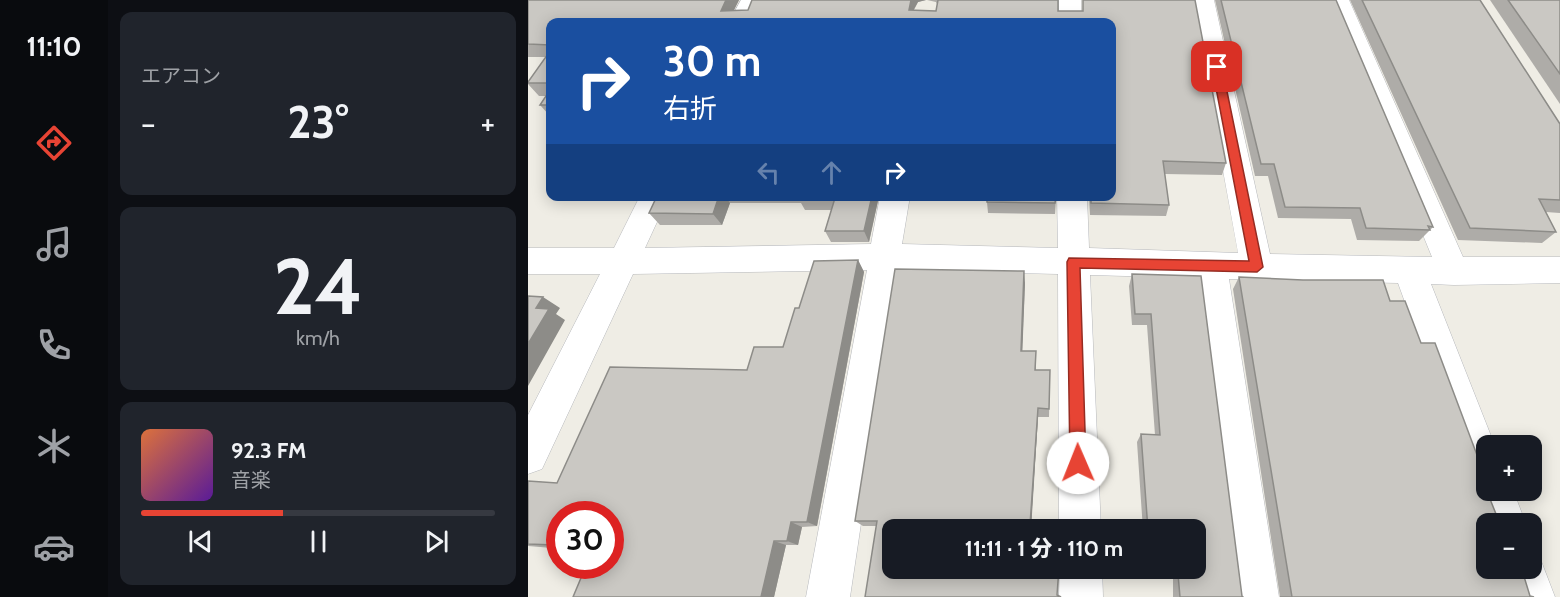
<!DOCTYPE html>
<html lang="ja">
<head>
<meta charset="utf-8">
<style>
  :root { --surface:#171b24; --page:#20242c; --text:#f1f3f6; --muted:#9ea1a6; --line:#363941; --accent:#e74434 }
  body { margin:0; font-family:Cabin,"Noto Sans JP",sans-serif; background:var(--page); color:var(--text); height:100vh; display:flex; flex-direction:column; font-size:22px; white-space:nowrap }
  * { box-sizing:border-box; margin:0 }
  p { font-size:20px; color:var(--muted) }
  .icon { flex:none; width:33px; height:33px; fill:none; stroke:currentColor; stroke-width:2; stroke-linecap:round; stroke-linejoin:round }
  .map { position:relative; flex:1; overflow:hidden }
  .drawer { display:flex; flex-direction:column; gap:12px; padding:12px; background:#0d0f14; width:420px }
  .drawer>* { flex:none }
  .banner { position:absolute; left:18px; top:18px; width:570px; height:183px; border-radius:12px; box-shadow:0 3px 15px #0003; background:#1a4fa0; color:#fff; overflow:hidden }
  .fabs { position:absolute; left:948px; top:435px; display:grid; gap:12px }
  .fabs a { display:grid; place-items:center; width:66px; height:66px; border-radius:12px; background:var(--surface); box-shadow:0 3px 15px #0003; font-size:30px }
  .speed { position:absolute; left:18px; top:501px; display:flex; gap:12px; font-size:30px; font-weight:700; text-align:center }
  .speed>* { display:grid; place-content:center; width:78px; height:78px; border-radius:50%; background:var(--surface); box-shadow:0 3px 15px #0003; line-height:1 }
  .speed .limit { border:9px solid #d22; background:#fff; color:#111 }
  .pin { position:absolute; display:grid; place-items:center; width:51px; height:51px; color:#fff; margin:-26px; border-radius:12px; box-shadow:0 3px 9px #0006 }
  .me { position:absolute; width:66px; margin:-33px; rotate:359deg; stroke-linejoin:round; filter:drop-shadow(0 0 4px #0008) }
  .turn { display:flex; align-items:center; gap:21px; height:126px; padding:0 18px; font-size:27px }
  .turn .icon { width:78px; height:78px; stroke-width:2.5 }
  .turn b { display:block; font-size:42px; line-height:51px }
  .lanes { display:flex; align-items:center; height:57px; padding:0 18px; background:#0003; justify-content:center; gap:30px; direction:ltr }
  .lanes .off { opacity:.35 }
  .big { font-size:45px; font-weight:800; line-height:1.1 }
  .drawer .widget { flex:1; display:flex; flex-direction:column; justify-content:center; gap:9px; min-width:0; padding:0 21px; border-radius:12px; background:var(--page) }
  .drawer .dial { align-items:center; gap:0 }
  .dial b { font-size:78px; line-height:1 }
  .song { display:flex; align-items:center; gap:18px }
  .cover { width:72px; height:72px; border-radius:9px; background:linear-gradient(135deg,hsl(20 70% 55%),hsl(270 70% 35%)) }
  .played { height:6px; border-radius:3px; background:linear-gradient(90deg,var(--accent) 40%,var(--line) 40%) }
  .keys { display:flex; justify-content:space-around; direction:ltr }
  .heat { display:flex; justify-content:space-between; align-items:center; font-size:33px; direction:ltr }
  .trip { position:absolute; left:354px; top:519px; width:324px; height:60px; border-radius:12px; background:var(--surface); box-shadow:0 3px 15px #0003; font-weight:800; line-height:60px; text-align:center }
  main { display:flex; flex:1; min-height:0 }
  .dock { display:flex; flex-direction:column; width:108px; justify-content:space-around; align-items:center; background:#090b0e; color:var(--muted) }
  .dock .icon { width:42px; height:42px }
  .dock .on { color:var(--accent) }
  .dock b { font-size:27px; color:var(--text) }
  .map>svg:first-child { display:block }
</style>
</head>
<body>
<main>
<nav class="dock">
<b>11:10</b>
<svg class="icon on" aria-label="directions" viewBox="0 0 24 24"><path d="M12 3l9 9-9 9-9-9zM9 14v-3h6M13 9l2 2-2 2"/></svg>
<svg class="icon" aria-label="music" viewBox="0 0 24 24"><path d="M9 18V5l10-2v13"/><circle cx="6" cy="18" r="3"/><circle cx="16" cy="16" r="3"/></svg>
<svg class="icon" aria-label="phone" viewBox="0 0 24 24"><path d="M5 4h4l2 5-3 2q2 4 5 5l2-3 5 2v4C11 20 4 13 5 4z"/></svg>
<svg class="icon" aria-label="climate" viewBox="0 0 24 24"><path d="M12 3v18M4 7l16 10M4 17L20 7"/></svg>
<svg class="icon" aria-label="car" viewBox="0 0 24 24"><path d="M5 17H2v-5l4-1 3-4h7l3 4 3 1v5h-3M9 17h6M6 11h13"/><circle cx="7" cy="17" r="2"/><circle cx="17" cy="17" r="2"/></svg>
</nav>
<section class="drawer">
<div class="widget"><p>エアコン</p>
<div class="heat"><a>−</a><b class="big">23°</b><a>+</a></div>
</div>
<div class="widget dial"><b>24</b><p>km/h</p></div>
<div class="widget">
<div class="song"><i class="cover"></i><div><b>92.3 FM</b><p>音楽</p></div></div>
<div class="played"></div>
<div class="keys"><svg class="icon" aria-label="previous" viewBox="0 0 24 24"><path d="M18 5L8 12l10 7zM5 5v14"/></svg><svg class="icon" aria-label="pause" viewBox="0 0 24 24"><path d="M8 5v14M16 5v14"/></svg><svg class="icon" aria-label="next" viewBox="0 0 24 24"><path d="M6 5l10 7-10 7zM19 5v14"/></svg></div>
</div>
</section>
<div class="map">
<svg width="1032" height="597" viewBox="0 0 1032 597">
  <rect width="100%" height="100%" fill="#efede5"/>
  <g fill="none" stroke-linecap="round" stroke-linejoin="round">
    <g stroke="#b6b8bc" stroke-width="1">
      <g id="minor">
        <path d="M213,0H235L224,22H201Z"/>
        <rect x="531" y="0" width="22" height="22"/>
        <path d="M664,0H686L742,254L904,257L799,0H821L935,257H1032V283L926,285L903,284L967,446H958V490H985L998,524H958V526L870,283L701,279L751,597H707L669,278L562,275L573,530H531L530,274L371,270L322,597H278L339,270L105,274L14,469L0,474V415L72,274H0V248H86L112,196H141L117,248L343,244L352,196H382L374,244L530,248L529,196H559L561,248L710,253Z"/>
        <path d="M1004,550L1010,553L1027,597H983L974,568H1004Z"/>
        <path d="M532,568H574L575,597H531Z"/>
      </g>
    </g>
    <use href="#minor" fill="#fff" fill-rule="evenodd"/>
  </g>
  <g fill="#aeaca8">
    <path d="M0,0H211L206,10H220L224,0H398L390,2L386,10L408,11L409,4L408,2L399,0H530V11H555V0H667L698,163L694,175L637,174L641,205L638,216L562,215L561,196H584V22H22V116L12,105L18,96H11L0,84L18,57H0Z"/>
    <path d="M687,0H808L905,227L891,241L829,240L823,219L750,218L740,176H727Z"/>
    <path d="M822,0H952L1032,124V213L1018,212L1028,232L1014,243L930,240Z"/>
    <path d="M962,0H1032V104Z"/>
    <path d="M129,196H351L341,242H303L297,231L303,210H277L273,203H202L194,225H132L121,213Z"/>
    <path d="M528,196L527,214L460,213L459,202Z"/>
    <path d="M330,260L336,272L289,526L274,527L270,545H258L246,597H45L82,566L32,514V553L22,551L24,548L0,546V481L29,483L219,370L255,347L271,308Z"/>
    <path d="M604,274L673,276L714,596L715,597H645V577L628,576V568H668V530H615L609,442L613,434L627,435L619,325H604L601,286Z"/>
    <path d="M711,277L862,301L893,343L958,479L955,481L958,524L1002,596L752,597L705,289Z"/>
    <path d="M497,283L494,351H508V370H522L521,417H510L503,525L529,595L348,526H335L327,521Z"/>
  </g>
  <g fill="#8d8c88">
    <path d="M198,0H211L200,22L193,11Z"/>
    <path d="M383,0H398L390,2L386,9L384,22L381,10Z"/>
    <path d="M191,196H197L202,203L194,225L185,214Z"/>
    <path d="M344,196H351L341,242L336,231Z"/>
    <path d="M330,260L336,272L289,526L279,522Z"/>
    <path d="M496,271L497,283L494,361L493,351Z"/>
    <path d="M15,297L32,308L28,314L37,320L0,386V344L8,308Z"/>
    <path d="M510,408V417L503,530L502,525Z"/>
    <path d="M263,522L274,527L270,545L259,541Z"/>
    <path d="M246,541L258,545L246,597H233Z"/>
  </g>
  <g fill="#cac8c3" stroke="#8d8c88" stroke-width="1.5">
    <path d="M0,0H198L193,11L220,10L224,0H383L381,10L408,11L410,0H530V11H555V0H667L698,163L635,161L641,205L563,203V196H584V22H22V45L0,44Z"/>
    <path d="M693,0H808L905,227L900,226L902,230L838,228L832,208L757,207L746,164H733Z"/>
    <path d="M834,0H952L1032,124V200L1011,199L1028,232L942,228Z"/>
    <path d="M980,0H1032V74Z"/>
    <path d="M22,51V83H0V82Z"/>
    <path d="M22,90V105H12Z"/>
    <path d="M129,196H191L185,214L121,213Z"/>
    <path d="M271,196H344L336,231H297L307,198H270Z"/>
    <path d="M459,196H528L527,203L459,202Z"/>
    <path d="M330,260L279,522H263L259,541H246L233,597H45L58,566H82V514H32V552L22,551L25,545L0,544V481L29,483L82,367L219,370L226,347H255L267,308H271L286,261Z"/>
    <path d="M367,269L496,271L493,351H508L507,370H522L521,409L510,408L502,525L534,528V530H364V568H531L529,595L533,597H337L349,521H327Z"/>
    <path d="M604,274L673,276L714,596L715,597H652L650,574L633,573V568H668V530H620L613,434L632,435L623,314H607Z"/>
    <path d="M711,277L775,280H855L862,301H877L893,343H907L958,479H954L972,524H958V568H990V570H994L1002,596L1006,597H752H764Z"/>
    <path d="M0,296L15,297L8,308L21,309L0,344Z"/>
  </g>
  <path fill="#e74434" stroke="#962c22" stroke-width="1.5" d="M689,63L694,67L735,267L729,272L552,268L558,463L556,468L550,471L545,468L542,463L539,262L541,258L721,261L684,67Z"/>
</svg>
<div class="fabs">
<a>+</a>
<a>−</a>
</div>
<div class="speed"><div class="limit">30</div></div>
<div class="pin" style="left:689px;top:67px;background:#d93025"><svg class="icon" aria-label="arrive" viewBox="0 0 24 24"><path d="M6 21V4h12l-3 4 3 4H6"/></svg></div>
<svg class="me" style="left:550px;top:463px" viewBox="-20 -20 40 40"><circle r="19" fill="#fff"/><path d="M0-13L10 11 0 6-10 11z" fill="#e74434"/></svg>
<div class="trip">11:11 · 1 分 · 110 m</div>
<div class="banner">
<div class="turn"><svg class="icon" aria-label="right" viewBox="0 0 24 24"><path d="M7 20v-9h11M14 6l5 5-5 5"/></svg><div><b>30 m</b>右折</div></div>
<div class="lanes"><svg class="icon off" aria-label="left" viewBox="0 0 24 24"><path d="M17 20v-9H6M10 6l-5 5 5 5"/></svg><svg class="icon off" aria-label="ahead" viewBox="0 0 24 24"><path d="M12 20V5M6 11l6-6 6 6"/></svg><svg class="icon" aria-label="right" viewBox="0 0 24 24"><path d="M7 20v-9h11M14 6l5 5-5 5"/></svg></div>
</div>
</div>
</main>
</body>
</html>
